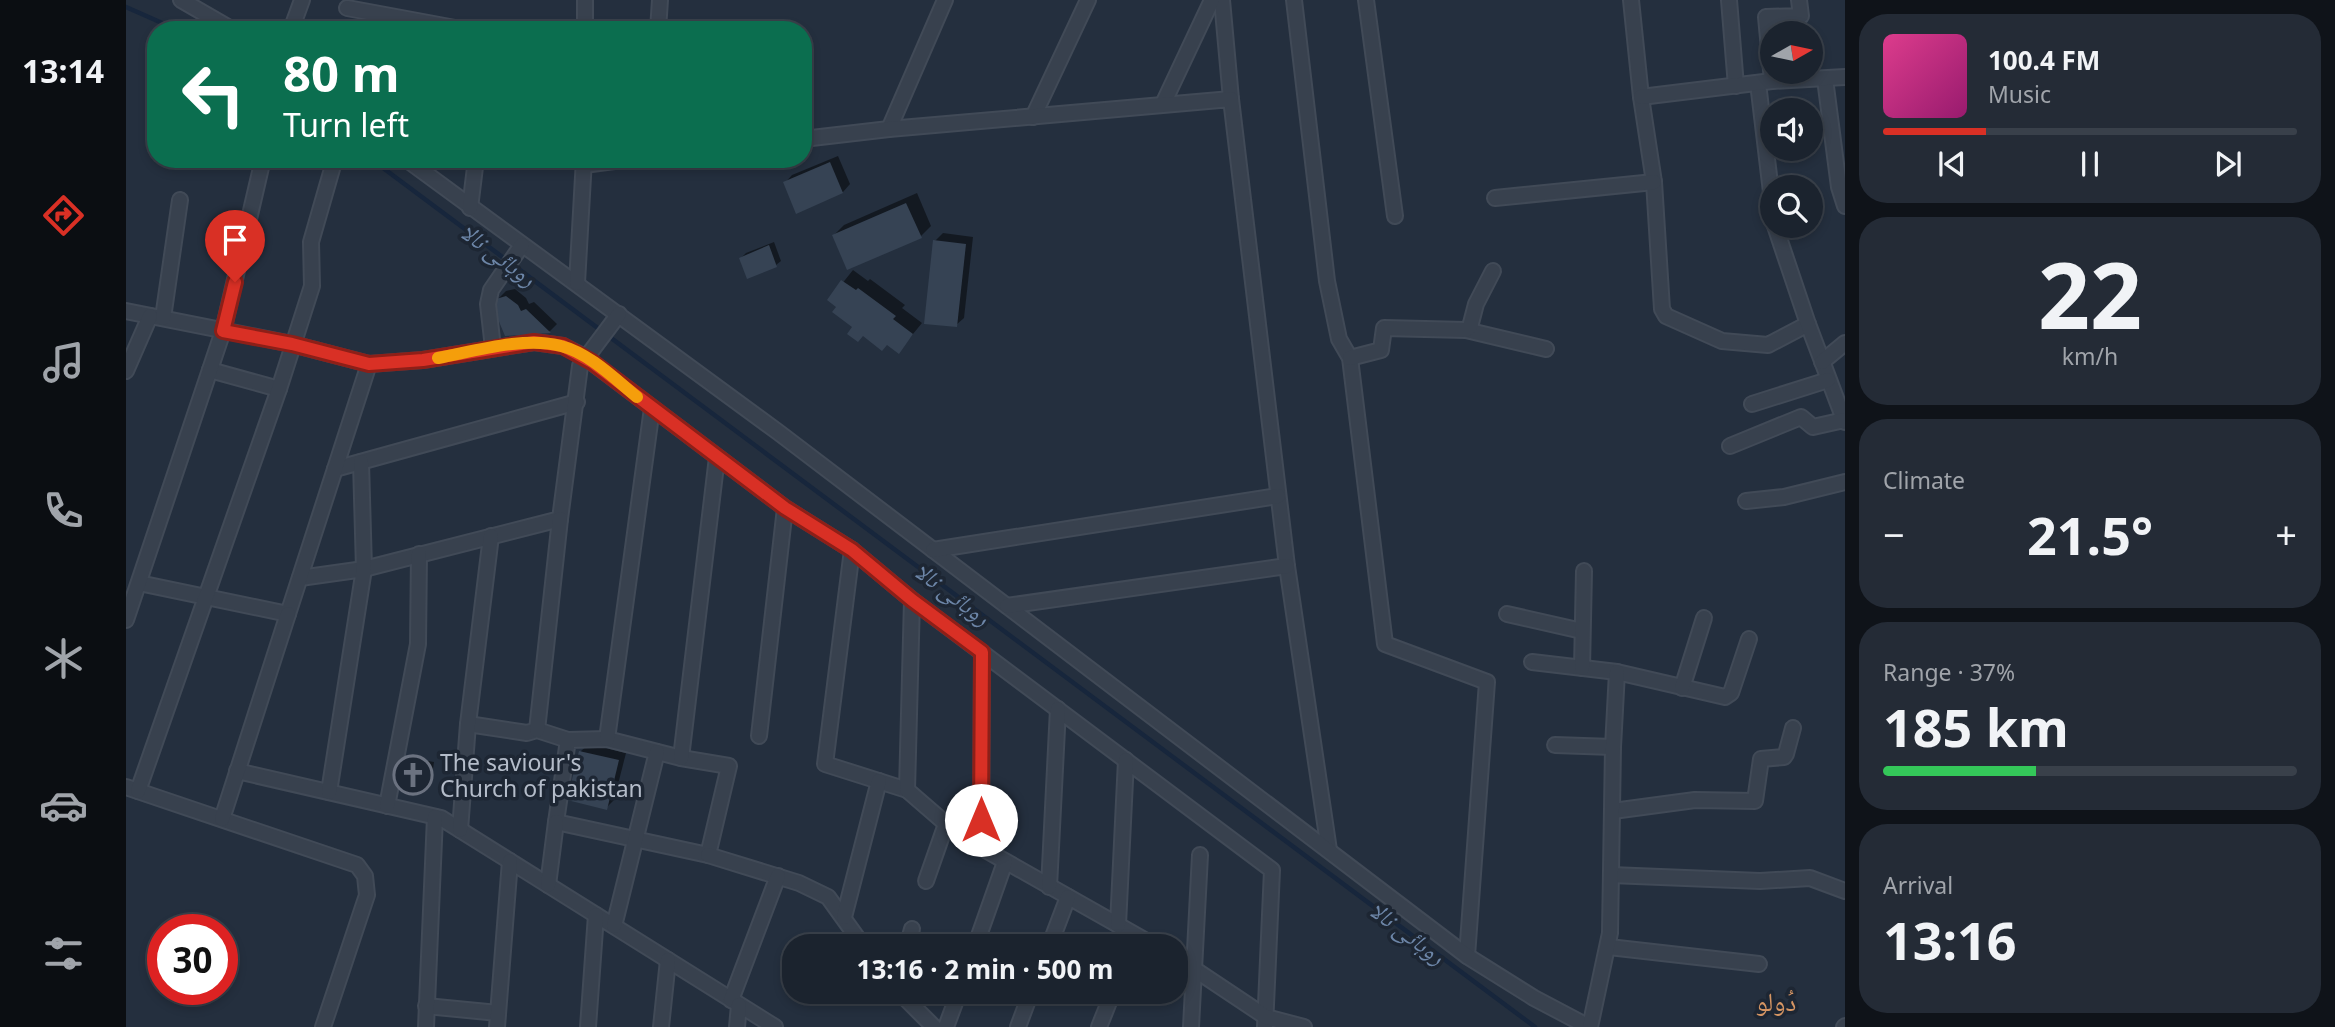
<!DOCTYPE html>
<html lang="en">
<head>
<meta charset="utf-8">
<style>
  :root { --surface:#1b232e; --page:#242b36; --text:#f1f3f6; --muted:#a0a4aa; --line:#39404a; --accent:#d93025 }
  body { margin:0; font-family:"Noto Sans","Noto Naskh Arabic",sans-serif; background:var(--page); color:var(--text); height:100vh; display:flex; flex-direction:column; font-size:26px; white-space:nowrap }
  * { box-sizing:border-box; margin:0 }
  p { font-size:23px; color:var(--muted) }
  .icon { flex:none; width:38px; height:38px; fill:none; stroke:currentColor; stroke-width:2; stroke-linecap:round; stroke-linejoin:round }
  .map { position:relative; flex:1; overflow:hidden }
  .sheet { display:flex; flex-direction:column; gap:14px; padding:14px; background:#0f1319; width:490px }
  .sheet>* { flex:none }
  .hud { position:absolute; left:21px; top:21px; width:665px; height:147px; border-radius:28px; box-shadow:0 4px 10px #0003,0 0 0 2px var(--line); background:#0b6e4f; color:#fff; overflow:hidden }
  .needle { width:46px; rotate:81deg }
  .tools { position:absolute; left:1634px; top:21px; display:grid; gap:14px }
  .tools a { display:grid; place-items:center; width:63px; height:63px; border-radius:50%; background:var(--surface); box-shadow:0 4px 10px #0003,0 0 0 2px var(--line); font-size:35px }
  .speed { position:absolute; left:21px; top:914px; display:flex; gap:14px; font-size:35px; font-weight:700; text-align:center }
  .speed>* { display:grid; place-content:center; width:91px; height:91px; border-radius:50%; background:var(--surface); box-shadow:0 4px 10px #0003,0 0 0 2px var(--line); line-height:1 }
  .speed .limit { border:10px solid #d22; background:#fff; color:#111 }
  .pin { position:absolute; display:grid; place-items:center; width:60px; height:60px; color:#fff; margin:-72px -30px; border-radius:50% 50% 50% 0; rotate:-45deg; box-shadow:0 0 7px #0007 }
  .pin .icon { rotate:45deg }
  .me { position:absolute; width:77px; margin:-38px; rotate:0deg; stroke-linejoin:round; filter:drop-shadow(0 0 5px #0008) }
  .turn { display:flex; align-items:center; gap:24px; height:147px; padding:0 21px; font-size:32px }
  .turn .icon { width:91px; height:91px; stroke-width:2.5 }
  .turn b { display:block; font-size:49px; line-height:60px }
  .big { font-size:52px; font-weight:700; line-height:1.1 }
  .sheet .tile { flex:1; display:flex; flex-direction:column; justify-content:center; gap:10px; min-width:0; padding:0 24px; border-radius:28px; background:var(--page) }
  .sheet .dial { align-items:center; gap:0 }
  .dial b { font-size:91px; line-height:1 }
  .song { display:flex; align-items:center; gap:21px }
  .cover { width:84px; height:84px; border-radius:10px; background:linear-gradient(135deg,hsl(330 70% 55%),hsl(320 70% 35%)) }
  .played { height:7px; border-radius:4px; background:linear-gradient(90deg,var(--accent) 25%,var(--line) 25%) }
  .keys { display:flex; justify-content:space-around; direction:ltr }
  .heat { display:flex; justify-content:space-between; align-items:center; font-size:38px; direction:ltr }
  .charge { height:10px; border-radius:5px; background:linear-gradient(90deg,#34c759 37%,var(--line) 0) }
  .trip { position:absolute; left:656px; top:934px; width:406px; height:70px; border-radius:28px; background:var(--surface); box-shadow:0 4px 10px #0003,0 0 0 2px var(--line); font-weight:700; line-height:70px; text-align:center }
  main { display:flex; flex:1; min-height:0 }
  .dock { display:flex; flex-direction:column; width:126px; justify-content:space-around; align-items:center; background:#0b0e12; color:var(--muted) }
  .dock .icon { width:49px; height:49px }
  .dock .active { color:var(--accent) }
  .dock b { font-size:32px; color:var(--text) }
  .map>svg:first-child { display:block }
</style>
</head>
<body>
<main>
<nav class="dock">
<b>13:14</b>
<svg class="icon active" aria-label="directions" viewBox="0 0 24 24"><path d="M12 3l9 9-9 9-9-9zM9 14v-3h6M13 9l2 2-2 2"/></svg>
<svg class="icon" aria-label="music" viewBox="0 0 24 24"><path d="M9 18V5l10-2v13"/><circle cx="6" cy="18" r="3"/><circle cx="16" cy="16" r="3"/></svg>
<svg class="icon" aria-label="phone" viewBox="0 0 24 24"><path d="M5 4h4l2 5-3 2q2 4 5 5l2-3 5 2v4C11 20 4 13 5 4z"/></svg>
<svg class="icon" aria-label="climate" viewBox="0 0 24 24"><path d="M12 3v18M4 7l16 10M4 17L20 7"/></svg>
<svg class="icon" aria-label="car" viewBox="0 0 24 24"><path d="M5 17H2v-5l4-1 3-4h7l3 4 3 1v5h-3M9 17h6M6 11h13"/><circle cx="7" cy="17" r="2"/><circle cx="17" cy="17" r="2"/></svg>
<svg class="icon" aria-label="filters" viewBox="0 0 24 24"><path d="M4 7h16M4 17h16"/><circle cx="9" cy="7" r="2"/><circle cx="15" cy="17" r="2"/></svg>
</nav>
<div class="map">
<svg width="1719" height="1027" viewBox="0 0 1719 1027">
  <rect width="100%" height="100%" fill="#242f3e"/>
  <g fill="#0007">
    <path d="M712,156L724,184L717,192L659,183L666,175Z"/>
    <path d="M791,193L805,226L795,236L708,235L718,225Z"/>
    <path d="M817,233L847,237L838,318L830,325L809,241Z"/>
    <path d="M648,242L655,261L650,265L615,258L620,253Z"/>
    <path d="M727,270L742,281L744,279L779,305L776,308L796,323L773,351L728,326L712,306L703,300Z"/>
    <path d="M389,289L400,298L403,304L408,302L431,324L424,331L380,334L372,299L380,291Z"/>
    <path d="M463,744L500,753L488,800L480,808L455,751Z"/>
    <path d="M280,757L308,762L305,783L300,787L275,762Z"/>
  </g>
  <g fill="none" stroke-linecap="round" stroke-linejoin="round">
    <g stroke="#17263c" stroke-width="4.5">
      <path d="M0,7L52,30"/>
      <path d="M245,159L1409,1027"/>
    </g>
  </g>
  <g fill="#364354">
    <path d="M704,162L717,193L670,214L657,182Z"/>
    <path d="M780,203L796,238L721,270L706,235Z"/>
    <path d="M807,240L840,244L831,327L798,324Z"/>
    <path d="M643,245L651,267L621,279L613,258Z"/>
    <path d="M715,280L730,290L732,288L770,316L767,319L787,334L773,354L761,345L756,351L737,336L732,342L721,334L726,327L706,312L710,307L701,300Z"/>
    <path d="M380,296L392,305L395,311L400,309L425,333L379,336L369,312L370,299Z"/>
    <path d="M453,751L493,760L481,810L441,800Z"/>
    <path d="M274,761L304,766L301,789L270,784Z"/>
  </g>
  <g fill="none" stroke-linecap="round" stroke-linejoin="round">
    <g stroke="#414a57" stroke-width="18">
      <g id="minor">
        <path d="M55,0L107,30"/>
        <path d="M1096,0L1105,99"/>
        <path d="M1168,0L1201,281L1213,339L1224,358L1259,644L1361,682L1341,956"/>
        <path d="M1240,0L1269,216"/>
        <path d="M1505,0L1515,97L1528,182L1536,309L1540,316L1596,341L1642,345L1682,324"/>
        <path d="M1603,0L1610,86"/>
        <path d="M221,8L340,30"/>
        <path d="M165,30L176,0"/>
        <path d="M459,30V0"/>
        <path d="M532,30L534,0"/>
        <path d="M1699,79L1713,187L1719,206"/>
        <path d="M1646,81L1640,17L1675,16L1673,0"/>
        <path d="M1632,83L1647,209"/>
        <path d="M1515,97L1646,81L1719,77"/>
        <path d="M1037,104L1086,0"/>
        <path d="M907,117L962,0"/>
        <path d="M763,129L819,0"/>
        <path d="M677,139L763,129L1105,99L1161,566L1203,850"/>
        <path d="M280,159L652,432L1341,956L1408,998L1463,1027"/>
        <path d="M458,165L504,159"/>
        <path d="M1369,198L1528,182"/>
        <path d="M344,208L350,159"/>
        <path d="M1649,226L1682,324L1719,422"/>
        <path d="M451,283L458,159"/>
        <path d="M0,311L166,344L243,364L297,360L408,342L437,346L459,357L659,508L726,550L786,600L1146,870L1139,1027"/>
        <path d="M37,318L54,200"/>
        <path d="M1340,330L1420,349"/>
        <path d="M367,348L362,304L365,290L396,245"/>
        <path d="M1224,358L1255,350L1258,328L1340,330L1344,327L1350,304L1367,271"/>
        <path d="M1696,362L1719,343"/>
        <path d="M84,370L153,389"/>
        <path d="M0,371L24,316"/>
        <path d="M1626,404L1702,380"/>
        <path d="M1604,446L1675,417L1687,427L1718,420"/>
        <path d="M209,469L451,402"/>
        <path d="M1620,501L1658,497L1719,482"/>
        <path d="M726,550L699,764L781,790"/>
        <path d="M807,550L1152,496"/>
        <path d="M174,578L238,569L434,519L454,366L493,314"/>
        <path d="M13,583L162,614L243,364"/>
        <path d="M786,600L781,790L833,835L1031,947"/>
        <path d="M881,606L1161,566"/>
        <path d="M1381,614L1456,631"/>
        <path d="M0,620L97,331L137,159"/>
        <path d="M1406,662L1491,672L1599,697L1605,693L1623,639"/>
        <path d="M1456,668L1458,571"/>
        <path d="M1556,688L1578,618"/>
        <path d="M342,724L401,733L411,730L442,740L481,739L555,758L603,766L582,855L430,822L442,740"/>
        <path d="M411,730L434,519"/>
        <path d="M633,736L659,508"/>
        <path d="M481,739L526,408"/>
        <path d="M1429,745L1487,747"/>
        <path d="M555,758L591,457"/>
        <path d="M111,771L315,818L649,1027"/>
        <path d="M0,787L231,865L239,876L241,895L197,1027"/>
        <path d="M12,791L153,389L186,286L185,242L206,169"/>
        <path d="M203,792L238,569L235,462"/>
        <path d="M261,806L292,644L293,554"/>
        <path d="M1487,811L1569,800L1629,801L1635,759L1658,757L1660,754L1667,728"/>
        <path d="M96,819L162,614"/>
        <path d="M334,830L342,724L365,536"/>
        <path d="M855,848L856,652"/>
        <path d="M582,855L673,883L702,897L738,947"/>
        <path d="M1485,875L1634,881L1684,878L1719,891"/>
        <path d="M800,881L820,824"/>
        <path d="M422,885L430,822"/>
        <path d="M923,887L932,709"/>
        <path d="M718,917L753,781"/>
        <path d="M992,925L1000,760"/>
        <path d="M488,926L531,752"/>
        <path d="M781,947L786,929"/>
        <path d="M849,947L879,862"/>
        <path d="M923,947L942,897"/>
        <path d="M1483,947L1633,964"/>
        <path d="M1050,957L1140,1017L1178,1027"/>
        <path d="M773,992L808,1027"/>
        <path d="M605,1000L652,876"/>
        <path d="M300,1006L372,1013"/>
        <path d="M300,1027L309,817"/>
        <path d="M371,1027L384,861"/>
        <path d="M462,1027L470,915"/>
        <path d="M535,1027L542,960"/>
        <path d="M611,1027L613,1005"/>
        <path d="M820,1027L833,992"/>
        <path d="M892,1027L905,992"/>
        <path d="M973,1027L987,992"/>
        <path d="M1065,1027L1074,855"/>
        <path d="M1464,1027L1484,933L1487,747L1491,672"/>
        <path d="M1718,1027L1719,1026"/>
      </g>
    </g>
    <use href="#minor" stroke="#38414e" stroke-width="14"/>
  </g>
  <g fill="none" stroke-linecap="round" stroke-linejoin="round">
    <g stroke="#8d1f18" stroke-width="18">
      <path id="route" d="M109,282L97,331L166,344L243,364L297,360L408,342L437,346L466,362L659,508L726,550L786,600L856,652L855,820"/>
    </g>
    <use href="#route" stroke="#d93025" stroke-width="12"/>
    <path stroke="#f59e0b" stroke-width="12" d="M312,358C349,351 399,336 435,346C463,353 489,379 511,397"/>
  </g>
  <defs>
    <g id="church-ring" transform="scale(2.0125)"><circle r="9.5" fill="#1d2633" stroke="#6b7280" stroke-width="1.5"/><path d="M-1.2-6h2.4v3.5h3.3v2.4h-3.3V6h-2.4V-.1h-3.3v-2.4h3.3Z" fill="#6b7280"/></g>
  </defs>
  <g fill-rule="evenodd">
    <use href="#church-ring" x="287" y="775"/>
  </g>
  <g text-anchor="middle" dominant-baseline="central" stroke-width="7" stroke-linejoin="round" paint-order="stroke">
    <g font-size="23" fill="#b4bcc9" stroke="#1d2633" text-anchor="start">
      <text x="314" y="762">The saviour's<tspan x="314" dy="26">Church of pakistan</tspan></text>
    </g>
    <g font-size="24" font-style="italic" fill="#6d86a8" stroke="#1d2633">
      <text transform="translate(373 254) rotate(37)">روہائی نالا</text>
      <text transform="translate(827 593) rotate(37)">روہائی نالا</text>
      <text transform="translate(1282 932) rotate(37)">روہائی نالا</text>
    </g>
    <g font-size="26" fill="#d59563" stroke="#1d2633">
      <text x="1650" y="1001">دُولو</text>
    </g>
  </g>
</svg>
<div class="tools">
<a><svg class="needle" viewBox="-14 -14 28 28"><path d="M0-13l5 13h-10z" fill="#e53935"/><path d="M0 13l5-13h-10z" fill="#a0a4aa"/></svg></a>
<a><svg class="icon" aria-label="sound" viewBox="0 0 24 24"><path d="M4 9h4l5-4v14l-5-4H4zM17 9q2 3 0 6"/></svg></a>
<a><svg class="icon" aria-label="search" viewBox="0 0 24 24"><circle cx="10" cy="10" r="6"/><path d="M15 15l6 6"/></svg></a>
</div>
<div class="speed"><div class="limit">30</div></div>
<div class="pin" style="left:109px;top:282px;background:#d93025"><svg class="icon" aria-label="arrive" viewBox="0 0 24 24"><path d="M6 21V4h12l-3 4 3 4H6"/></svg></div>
<svg class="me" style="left:855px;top:820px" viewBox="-20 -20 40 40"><circle r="19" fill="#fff"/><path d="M0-13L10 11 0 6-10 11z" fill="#d93025"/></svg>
<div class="trip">13:16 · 2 min · 500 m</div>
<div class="hud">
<div class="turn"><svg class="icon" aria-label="left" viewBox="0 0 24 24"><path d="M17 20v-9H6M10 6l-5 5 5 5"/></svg><div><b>80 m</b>Turn left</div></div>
</div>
</div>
<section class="sheet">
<div class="tile">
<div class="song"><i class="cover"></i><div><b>100.4 FM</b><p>Music</p></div></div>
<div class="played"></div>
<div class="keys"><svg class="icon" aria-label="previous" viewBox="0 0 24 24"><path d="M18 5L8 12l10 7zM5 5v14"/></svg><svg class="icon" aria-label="pause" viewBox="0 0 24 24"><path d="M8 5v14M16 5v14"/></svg><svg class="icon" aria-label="next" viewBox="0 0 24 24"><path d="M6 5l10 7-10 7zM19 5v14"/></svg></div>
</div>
<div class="tile dial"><b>22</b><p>km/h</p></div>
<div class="tile"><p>Climate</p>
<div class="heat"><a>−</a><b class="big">21.5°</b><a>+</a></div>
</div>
<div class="tile"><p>Range · 37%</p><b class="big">185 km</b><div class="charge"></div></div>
<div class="tile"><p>Arrival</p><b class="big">13:16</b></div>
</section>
</main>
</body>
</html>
